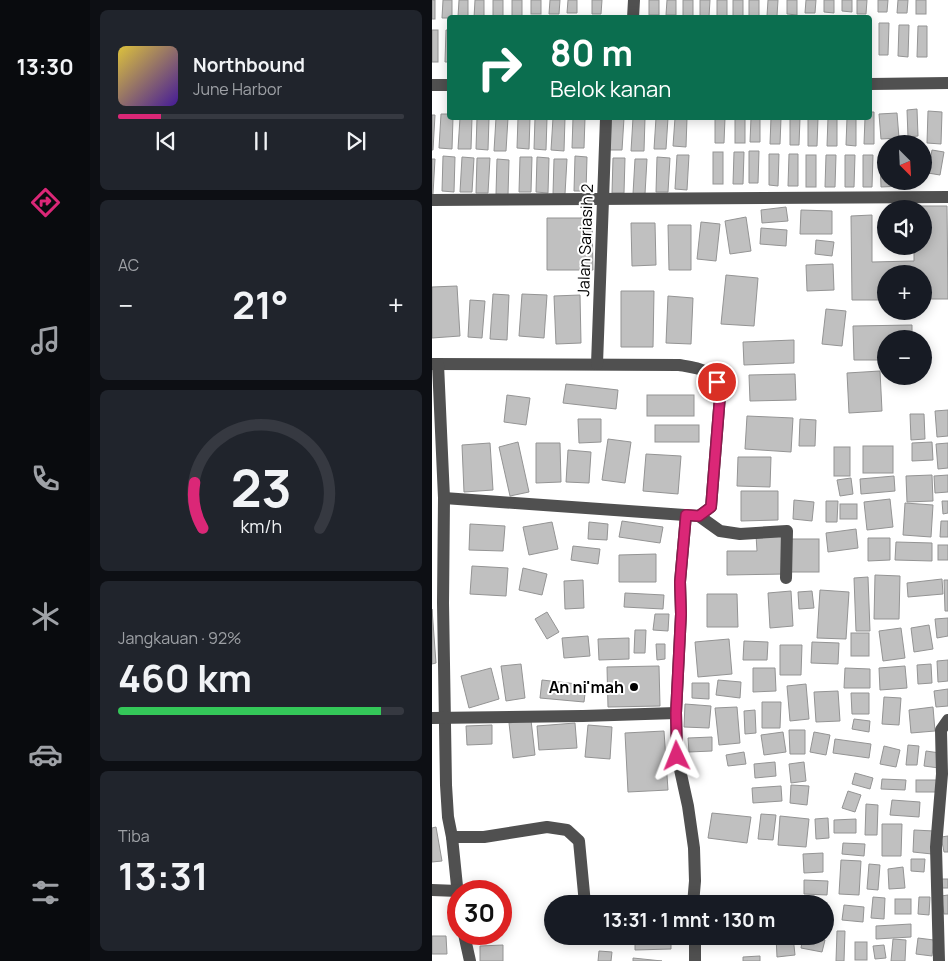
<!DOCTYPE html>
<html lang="id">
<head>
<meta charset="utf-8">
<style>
  :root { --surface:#171b24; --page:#20242c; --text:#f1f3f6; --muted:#9ea1a6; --line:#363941; --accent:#db2777 }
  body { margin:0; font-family:Manrope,sans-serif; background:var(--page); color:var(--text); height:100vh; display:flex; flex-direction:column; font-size:19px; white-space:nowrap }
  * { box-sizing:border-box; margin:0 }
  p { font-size:16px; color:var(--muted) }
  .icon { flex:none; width:28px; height:28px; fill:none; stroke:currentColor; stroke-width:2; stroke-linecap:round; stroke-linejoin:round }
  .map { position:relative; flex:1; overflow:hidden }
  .panel { display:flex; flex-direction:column; gap:10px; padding:10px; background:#0d0f14; width:342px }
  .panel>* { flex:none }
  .hud { position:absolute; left:15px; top:15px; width:425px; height:105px; border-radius:5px; box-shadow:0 2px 12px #0003; background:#0b6e4f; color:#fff; overflow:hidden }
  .needle { width:32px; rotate:156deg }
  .buttons { position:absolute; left:445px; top:135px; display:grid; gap:10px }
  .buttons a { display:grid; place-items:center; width:55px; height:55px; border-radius:50%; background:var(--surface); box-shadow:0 2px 12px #0003; font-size:25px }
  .speed { position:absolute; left:15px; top:880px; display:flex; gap:10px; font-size:25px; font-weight:700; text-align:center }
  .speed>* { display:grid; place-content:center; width:65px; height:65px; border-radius:50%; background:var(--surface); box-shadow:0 2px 12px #0003; line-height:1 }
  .speed .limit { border:8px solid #d22; background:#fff; color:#111 }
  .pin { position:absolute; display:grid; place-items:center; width:42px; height:42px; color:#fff; margin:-21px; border:2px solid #fff; border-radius:50%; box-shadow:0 1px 5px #0007 }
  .me { position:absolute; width:55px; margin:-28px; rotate:358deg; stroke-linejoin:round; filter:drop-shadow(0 0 4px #0008) }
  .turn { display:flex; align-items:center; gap:18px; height:105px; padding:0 20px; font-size:22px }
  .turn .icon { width:65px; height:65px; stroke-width:2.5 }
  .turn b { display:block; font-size:35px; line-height:42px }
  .big { font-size:38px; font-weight:700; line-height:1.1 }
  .panel .tile { flex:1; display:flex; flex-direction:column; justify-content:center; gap:8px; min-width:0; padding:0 18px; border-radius:8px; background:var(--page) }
  .panel .dial { align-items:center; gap:0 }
  .dial svg { height:130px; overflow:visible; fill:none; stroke:var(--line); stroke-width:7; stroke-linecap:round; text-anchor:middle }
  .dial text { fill:var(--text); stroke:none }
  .song { display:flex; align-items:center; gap:15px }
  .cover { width:60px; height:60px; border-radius:8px; background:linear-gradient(135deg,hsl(50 70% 55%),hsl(260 70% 35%)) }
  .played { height:5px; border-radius:2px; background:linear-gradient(90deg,var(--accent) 15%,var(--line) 15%) }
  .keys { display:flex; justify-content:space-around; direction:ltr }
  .heat { display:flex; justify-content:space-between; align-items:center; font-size:28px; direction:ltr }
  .charge { height:8px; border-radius:4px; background:linear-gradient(90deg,#34c759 92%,var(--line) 0) }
  .trip { position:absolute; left:112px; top:895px; width:290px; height:50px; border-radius:25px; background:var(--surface); box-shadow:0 2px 12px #0003; font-weight:700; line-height:50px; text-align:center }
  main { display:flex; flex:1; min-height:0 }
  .tab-bar { display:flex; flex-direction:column; width:90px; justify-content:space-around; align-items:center; background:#090b0e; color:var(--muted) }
  .tab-bar .icon { width:35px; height:35px }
  .tab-bar .on { color:var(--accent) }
  .tab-bar b { font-size:22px; color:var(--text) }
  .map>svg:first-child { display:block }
</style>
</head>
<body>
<main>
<nav class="tab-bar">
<b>13:30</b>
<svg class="icon on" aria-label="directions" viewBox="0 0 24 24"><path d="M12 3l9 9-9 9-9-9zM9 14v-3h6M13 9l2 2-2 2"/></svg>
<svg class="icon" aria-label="music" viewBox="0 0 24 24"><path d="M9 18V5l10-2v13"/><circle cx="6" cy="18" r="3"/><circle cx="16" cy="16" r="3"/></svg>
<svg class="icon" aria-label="phone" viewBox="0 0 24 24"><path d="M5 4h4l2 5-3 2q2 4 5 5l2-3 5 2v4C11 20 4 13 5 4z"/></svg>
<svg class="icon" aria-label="climate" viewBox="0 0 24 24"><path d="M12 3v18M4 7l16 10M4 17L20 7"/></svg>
<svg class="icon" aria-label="car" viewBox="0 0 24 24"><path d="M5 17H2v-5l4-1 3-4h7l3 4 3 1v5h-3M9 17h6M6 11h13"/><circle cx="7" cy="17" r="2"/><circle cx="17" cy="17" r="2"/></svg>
<svg class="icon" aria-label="filters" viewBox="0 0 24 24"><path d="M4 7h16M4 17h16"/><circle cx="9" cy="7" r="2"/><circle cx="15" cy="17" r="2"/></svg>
</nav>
<section class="panel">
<div class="tile">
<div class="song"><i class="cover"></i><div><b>Northbound</b><p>June Harbor</p></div></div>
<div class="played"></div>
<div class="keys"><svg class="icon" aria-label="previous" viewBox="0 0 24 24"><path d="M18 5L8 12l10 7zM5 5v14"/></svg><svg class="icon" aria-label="pause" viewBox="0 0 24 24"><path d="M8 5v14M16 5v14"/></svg><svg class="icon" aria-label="next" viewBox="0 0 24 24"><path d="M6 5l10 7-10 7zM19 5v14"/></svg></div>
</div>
<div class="tile"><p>AC</p>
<div class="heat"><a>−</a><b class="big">21°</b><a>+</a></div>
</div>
<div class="tile dial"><svg viewBox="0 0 100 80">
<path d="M14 69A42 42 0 1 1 86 69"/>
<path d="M14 69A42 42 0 0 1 9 41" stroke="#db2777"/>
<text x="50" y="56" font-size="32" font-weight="700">23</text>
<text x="50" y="72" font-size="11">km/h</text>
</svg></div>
<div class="tile"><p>Jangkauan · 92%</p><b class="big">460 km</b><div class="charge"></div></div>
<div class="tile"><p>Tiba</p><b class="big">13:31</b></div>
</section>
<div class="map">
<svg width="516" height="961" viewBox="0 0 516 961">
  <rect width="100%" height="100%" fill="#fff"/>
  <g fill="#c0c0c0" stroke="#949494">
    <rect x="0" y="0" width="3" height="19"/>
    <path d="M11,0H20V18H10Z"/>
    <path d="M27,0H36V17H26Z"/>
    <path d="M43,0H52V18H42Z"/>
    <rect x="61" y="0" width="10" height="18"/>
    <path d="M80,0H90V17L80,16Z"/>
    <rect x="99" y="0" width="10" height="14"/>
    <path d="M118,0H128L127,14H117Z"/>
    <path d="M136,0H145V13H135Z"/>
    <path d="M160,0H170L169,14H160Z"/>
    <rect x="217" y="0" width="10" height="15"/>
    <path d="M235,0H244V15H234Z"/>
    <rect x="251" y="0" width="10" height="18"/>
    <path d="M268,0H278L277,17H268Z"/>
    <path d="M285,0H295V17L285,16Z"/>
    <rect x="301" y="0" width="10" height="16"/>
    <rect x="317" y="0" width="10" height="16"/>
    <path d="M336,0H346L345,16H335Z"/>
    <path d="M355,0H365V15L355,14Z"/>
    <path d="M374,0H384L383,13H373Z"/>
    <path d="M392,0H402V13L392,12Z"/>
    <path d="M410,0H420V12L410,11Z"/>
    <path d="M425,0H435L434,14H425Z"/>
    <path d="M446,0H456L455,12H446Z"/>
    <path d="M466,0H476L475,13H465Z"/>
    <rect x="484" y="0" width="10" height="14"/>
    <path d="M447,23H457L456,55H447Z"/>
    <path d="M467,25H477L476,57L466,56Z"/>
    <path d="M486,26H495V57H485Z"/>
    <rect x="0" y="30" width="6" height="32"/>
    <path d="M14,30H18V62H13Z"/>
    <path d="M485,109L486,136L476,137L475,110Z"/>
    <path d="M496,111L510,112L509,144L495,143Z"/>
    <path d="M438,112H442V144H432L433,118H438Z"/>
    <path d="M465,113L467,138L449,139L447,114Z"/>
    <path d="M9,114H18V118H21L20,149L7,148Z"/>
    <path d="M0,115H3L1,150H0Z"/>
    <path d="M28,118H40L39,149H26Z"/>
    <path d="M45,118H57L56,150L44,149Z"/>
    <path d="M64,118H76L74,151H62Z"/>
    <path d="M86,118H98L97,149L85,148Z"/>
    <path d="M103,118H115L114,150L102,149Z"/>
    <path d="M121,118H133L132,151L119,150Z"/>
    <path d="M141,118H153L152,148H140Z"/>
    <path d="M179,118H192L190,150H178Z"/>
    <path d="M201,118H213L212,151H199Z"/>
    <path d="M224,118H236L234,149H222Z"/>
    <path d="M243,118H255L254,147L241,146Z"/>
    <path d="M283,118H293L292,143H283Z"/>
    <rect x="303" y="118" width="10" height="25"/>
    <path d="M319,118H328V142H318Z"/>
    <path d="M339,118H349L348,144H338Z"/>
    <path d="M358,118H368L367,145H358Z"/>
    <path d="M376,118H386L385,146H376Z"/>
    <path d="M396,118H405V146H395Z"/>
    <path d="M415,118H424V146L414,145Z"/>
    <path d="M500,150L512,152L508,175L496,173Z"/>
    <path d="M317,151H327L326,183H317Z"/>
    <rect x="281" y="152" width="10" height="32"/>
    <path d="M302,152H312L311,184H301Z"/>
    <path d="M337,154H347L346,186L337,185Z"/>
    <path d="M357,154H366V186H356Z"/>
    <path d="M245,155H257L255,190L243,189Z"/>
    <rect x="374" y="155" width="10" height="32"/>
    <path d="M394,155H404L403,187H393Z"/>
    <path d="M413,155H423L422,187H413Z"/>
    <path d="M431,155H441L440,187H431Z"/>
    <path d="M11,156L23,157L22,192L10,191Z"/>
    <path d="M143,156L155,157L154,191H142Z"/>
    <path d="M454,156V181H470V186L449,187L448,157Z"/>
    <path d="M30,157L42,158L40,192H28Z"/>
    <path d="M88,157H100L99,192H87Z"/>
    <path d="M105,157L117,158L116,193L104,192Z"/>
    <path d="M225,157L238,158L236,192H224Z"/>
    <path d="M45,158H58L56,193H44Z"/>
    <path d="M181,158H193L192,193H180Z"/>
    <path d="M0,159H3L1,194H0Z"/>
    <path d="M65,159L77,160L76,195L64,194Z"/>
    <path d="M122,159H135L133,194H121Z"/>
    <path d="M203,159H215L213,194H201Z"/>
    <path d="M481,206H515L516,299H491V274H454V300H420L419,216L440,215V262L482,261V246H491V209H481Z"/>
    <path d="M354,207L356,221L330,223L329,210Z"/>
    <path d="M369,210L400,211V234H368Z"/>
    <path d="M314,217L319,251L298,254L293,221Z"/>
    <path d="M115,218H160L161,270H115Z"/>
    <path d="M269,222L288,224L284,261L265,259Z"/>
    <path d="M199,223H223L224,265L200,266Z"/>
    <path d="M236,225H259V270H237Z"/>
    <path d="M329,228L355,230L354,246L328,244Z"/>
    <path d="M384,240L402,242L400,256L383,254Z"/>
    <path d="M401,264L402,290L375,291L374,265Z"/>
    <path d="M294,275L326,278L322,326L289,324Z"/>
    <path d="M25,286L28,336L0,338V287Z"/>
    <path d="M189,291H222L221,347H189Z"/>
    <path d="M61,294L77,295L75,340L58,339Z"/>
    <path d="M90,294L115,295L112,338L87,336Z"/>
    <path d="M148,295L149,343L124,344L122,296Z"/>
    <path d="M236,296L261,298L259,344L234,343Z"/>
    <path d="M38,300L53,301L50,338L36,337Z"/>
    <path d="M394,309L414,311L410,346L390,344Z"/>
    <path d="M480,325V339H454V360H422L421,326Z"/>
    <path d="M362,340V363L312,365L311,342Z"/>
    <path d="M448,371L450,411L417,413L415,373Z"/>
    <path d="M363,374L364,400L318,401L317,375Z"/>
    <path d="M134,384L186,390L184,409L131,403Z"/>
    <path d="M75,395L98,398L94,425L72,422Z"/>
    <rect x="215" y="395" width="47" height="21"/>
    <path d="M516,410V436L505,437L503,411Z"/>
    <path d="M478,414H492L493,439L479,440Z"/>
    <path d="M315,416L361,418L359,452L313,449Z"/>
    <path d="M146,419H169V442L147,443Z"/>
    <path d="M368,419L384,420L383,446H367Z"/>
    <rect x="223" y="425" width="44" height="17"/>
    <path d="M176,439L199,442L193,483L170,480Z"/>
    <path d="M86,442L97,492L78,496L67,447Z"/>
    <path d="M500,442L501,460L480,461V443Z"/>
    <path d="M58,443L61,490L32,492L30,445Z"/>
    <path d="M104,443H128L129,482L104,483Z"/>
    <path d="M516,443V468L506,469L504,444Z"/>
    <rect x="431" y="446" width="30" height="27"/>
    <rect x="402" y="447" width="16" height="29"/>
    <path d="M136,450L159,452L157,483L134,482Z"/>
    <path d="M214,454L249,456L246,494L211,491Z"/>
    <path d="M306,457H339L338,487L305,486Z"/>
    <path d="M500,475L501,501L475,502L474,476Z"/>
    <path d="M516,475V492L503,493L502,476Z"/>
    <path d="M462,476L463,491L429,494L428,479Z"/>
    <path d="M419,478L421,494L408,496L405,480Z"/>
    <path d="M309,491H346V520L309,521Z"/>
    <path d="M458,499L461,527L435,530L432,502Z"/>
    <path d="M362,500L382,502L380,521L361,519Z"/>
    <path d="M394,501H406L405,522H394Z"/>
    <path d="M510,501H516V513L511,514Z"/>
    <path d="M473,503L501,505L499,537L471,535Z"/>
    <rect x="408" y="504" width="17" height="15"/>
    <path d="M190,521L231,527L228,543L187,537Z"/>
    <path d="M509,521H516V537H508Z"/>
    <path d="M120,522L126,549L97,555L91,527Z"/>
    <path d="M157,522L176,524L175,540L156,539Z"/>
    <path d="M38,524L73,526L71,551L37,550Z"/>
    <path d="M424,529L426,548L396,552L394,533Z"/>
    <path d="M324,535H353V574L295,575V551H325Z"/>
    <path d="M436,538H458V560L436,561Z"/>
    <rect x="356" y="539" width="31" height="33"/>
    <path d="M464,542L500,543V561L463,560Z"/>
    <rect x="506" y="545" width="10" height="15"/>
    <path d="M141,546L168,549L166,564L139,560Z"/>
    <path d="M224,554V582H187V555Z"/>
    <path d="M40,566L76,568L74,596L38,594Z"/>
    <path d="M91,568L115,574L110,595L87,590Z"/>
    <path d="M443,575L468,576L467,619H442Z"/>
    <path d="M436,577L438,631H424L422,578Z"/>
    <path d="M510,579L511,594L476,597L475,583Z"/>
    <path d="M151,580L152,608L133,609L132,581Z"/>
    <path d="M512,580H516V611H513Z"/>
    <path d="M388,590L417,592L414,639L385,638Z"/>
    <path d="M359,591L361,626L338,628L336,593Z"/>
    <path d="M380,591L382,608L367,609L366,592Z"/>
    <path d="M193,593L232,595L231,609L192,607Z"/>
    <path d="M275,594H305L306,627H275Z"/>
    <path d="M0,609L4,663L0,664Z"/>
    <path d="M115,612L127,632L115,639L103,619Z"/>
    <path d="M223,614H237L236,631L221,630Z"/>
    <path d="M516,618V636L505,638L503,619Z"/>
    <path d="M497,625L501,649L482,652L479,628Z"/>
    <path d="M469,628L473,658L451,661L447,631Z"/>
    <path d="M203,630H214L213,653H202Z"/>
    <rect x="419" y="633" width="18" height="23"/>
    <path d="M156,636L158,656L132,658L130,638Z"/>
    <path d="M197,638V659L167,660L166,639Z"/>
    <path d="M297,639L300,674L266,677L263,642Z"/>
    <path d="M312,641L336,642L335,660H311Z"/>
    <path d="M380,642L407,643L406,664L379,663Z"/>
    <path d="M224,644H233V659L225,660Z"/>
    <path d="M348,645H370L369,675H348Z"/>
    <path d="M516,660V681L506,682L505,661Z"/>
    <path d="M89,664L93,698L74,701L69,666Z"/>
    <path d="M499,664L500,683L486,684L485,665Z"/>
    <path d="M227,666L228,706L176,707L175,667Z"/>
    <path d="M473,666L475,688L448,690L447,668Z"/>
    <path d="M59,668L67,699L37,708L29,676Z"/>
    <path d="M321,668H343L344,691L321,692Z"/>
    <path d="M413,668L438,669V688H412Z"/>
    <path d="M110,680L154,685L152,702L108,698Z"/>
    <path d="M286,680L309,682L308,698L284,695Z"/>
    <path d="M260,683H277V699L260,698Z"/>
    <path d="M374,684L377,719L358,721L355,686Z"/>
    <path d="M516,689V706L504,707L502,691Z"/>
    <path d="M406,691L408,721L384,722L382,692Z"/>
    <path d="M419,693H437V714H420Z"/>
    <path d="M452,697L469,698L467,725L450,724Z"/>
    <path d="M330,702H349L348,728H330Z"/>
    <path d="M253,704L279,706L277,728L252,727Z"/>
    <path d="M305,707L308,743L287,745L283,708Z"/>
    <path d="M501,707L503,731L479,733L477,710Z"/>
    <path d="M323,710L324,733L313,734L312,711Z"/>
    <path d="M422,719L438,721L437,732L420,729Z"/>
    <path d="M99,720L103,755L81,758L77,723Z"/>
    <path d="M143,723L145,748L107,750L105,726Z"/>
    <path d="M60,725V744L35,745L34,726Z"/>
    <path d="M156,725L180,727L178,759L153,757Z"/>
    <path d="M357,730H373V754H358Z"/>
    <path d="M232,731L236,790L196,792L193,733Z"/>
    <path d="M351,732L354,752L332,755L329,735Z"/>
    <path d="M382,732L398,735L394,755L378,752Z"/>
    <path d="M280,737V751L257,752L256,738Z"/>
    <path d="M403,739L439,744L437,758L401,753Z"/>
    <path d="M476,745L487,746L485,765H474Z"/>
    <path d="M452,746L468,750L464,767L448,764Z"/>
    <path d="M494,751L508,753L507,768L492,766Z"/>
    <path d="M312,752L314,764L296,766L294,755Z"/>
    <path d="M343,762L344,776L323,778L322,764Z"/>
    <path d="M372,762L374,781L359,783L357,764Z"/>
    <path d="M423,773L441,778L438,789L420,784Z"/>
    <path d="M450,779L474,780L473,790L449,789Z"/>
    <rect x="484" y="780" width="21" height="12"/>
    <path d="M359,785L377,786L375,805L358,803Z"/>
    <path d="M349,786L350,801L321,803L320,788Z"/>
    <path d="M416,791L429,795L423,812L410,808Z"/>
    <path d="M460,800L488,802L487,817L458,815Z"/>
    <path d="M434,804L446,805L445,835H433Z"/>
    <path d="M280,813L319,817L315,843L276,838Z"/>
    <path d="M329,814L344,815L341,840L326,839Z"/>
    <path d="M348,816L377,819L374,847L346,845Z"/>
    <path d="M396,818L397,838L384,839L383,819Z"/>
    <path d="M424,819V833H402V820Z"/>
    <path d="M450,824H470L469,856H450Z"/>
    <path d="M4,827L10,861L0,862V828Z"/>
    <path d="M482,830L502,831L500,854L481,852Z"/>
    <path d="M516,836V852H512L509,837Z"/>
    <path d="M411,843L433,844L432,856L410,854Z"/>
    <path d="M391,853V872L372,873L371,854Z"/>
    <path d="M479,859H493L492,872L479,871Z"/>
    <path d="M409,860L429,861L427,895L407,894Z"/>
    <path d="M437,864L448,865L446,890L435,889Z"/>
    <path d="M471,867L473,888L457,889L456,869Z"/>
    <path d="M509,879H516V888H510Z"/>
    <path d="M372,880L396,881L395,895L372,894Z"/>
    <path d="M516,895V914H512L509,896Z"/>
    <path d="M441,897L453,898L452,919L439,918Z"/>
    <path d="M487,897H498L497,915L486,914Z"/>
    <rect x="463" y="899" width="16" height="15"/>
    <path d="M412,905L432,907L431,922L410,920Z"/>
    <path d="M394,910H395L396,926L394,927Z"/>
    <path d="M479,924V937L444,939V926Z"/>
    <path d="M405,931H413L412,961H404Z"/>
    <path d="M0,936H14L15,954H0Z"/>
    <path d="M203,936H239V949L203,950Z"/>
    <path d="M344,936H361L363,955L345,957Z"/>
    <path d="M371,936L393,940L390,952L369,948Z"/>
    <path d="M486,938L502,940L500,956L484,954Z"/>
    <path d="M461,939L474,940L473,961H459Z"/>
    <rect x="423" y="942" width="12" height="18"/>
    <path d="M71,945V961H48V946Z"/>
    <path d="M452,945L454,958L443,959L441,946Z"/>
    <path d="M167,951L180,952L179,961H166Z"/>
    <path d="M328,956V961H311V957Z"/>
    <path d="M201,958L230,961H201Z"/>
  </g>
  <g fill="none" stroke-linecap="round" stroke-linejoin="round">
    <g stroke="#505050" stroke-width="12">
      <path d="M201,18L202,0"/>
      <path d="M438,84L516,83"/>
      <path d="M0,85H18"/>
      <path d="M0,200L516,197"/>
      <path d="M0,364L247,365C271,369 281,369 288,396L279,507L267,516L12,498"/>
      <path d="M6,364L12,498L11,603L14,785L16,817L20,837H52L115,827L135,830L147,841L153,904"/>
      <path d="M165,364L174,118"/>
      <path d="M254,515L248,582L249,614L244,713L245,756L256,806L262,848L263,881L261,904"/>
      <path d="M267,516L288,531L308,534L355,531L354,578"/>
      <path d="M0,718L151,716L244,713"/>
      <path d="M20,837L26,896"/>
      <path d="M0,890L26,891"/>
      <path d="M32,934L38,961"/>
      <path d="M263,936V961"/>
      <path d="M507,961L504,847L510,774L509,730L516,720"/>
    </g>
  </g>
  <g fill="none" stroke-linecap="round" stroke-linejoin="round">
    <g stroke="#8e194d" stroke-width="12">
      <path id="route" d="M245,756L244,713L249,614L248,582L254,515L267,516L279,507L288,396L285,382"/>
    </g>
    <use href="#route" stroke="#db2777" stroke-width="9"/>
  </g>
  <circle fill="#000" stroke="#fff" stroke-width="2" cx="202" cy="687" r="5"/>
  <g text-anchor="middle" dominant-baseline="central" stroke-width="4" stroke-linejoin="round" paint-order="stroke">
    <g font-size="16" fill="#000" stroke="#fff">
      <text transform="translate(153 240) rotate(-88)">Jalan Sariasih 2</text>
    </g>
    <g font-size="16" font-weight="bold" fill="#000" stroke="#fff" text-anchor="end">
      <text x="192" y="687">An ni'mah</text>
    </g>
  </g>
</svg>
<div class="buttons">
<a><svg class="needle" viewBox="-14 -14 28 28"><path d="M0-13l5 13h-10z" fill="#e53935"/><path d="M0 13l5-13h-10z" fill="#9ea1a6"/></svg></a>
<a><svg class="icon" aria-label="sound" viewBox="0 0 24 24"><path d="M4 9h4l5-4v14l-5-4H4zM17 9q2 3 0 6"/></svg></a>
<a>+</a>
<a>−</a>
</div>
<div class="speed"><div class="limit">30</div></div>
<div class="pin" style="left:285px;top:382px;background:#d93025"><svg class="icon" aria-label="arrive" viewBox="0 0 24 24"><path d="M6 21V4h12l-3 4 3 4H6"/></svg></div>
<svg class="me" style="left:245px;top:756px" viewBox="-20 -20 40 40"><path d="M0-17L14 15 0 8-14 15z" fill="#db2777" stroke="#fff" stroke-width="4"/></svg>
<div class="trip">13:31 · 1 mnt · 130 m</div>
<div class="hud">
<div class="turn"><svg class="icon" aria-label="right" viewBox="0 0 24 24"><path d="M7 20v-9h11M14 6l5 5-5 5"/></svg><div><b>80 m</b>Belok kanan</div></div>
</div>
</div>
</main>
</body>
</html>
